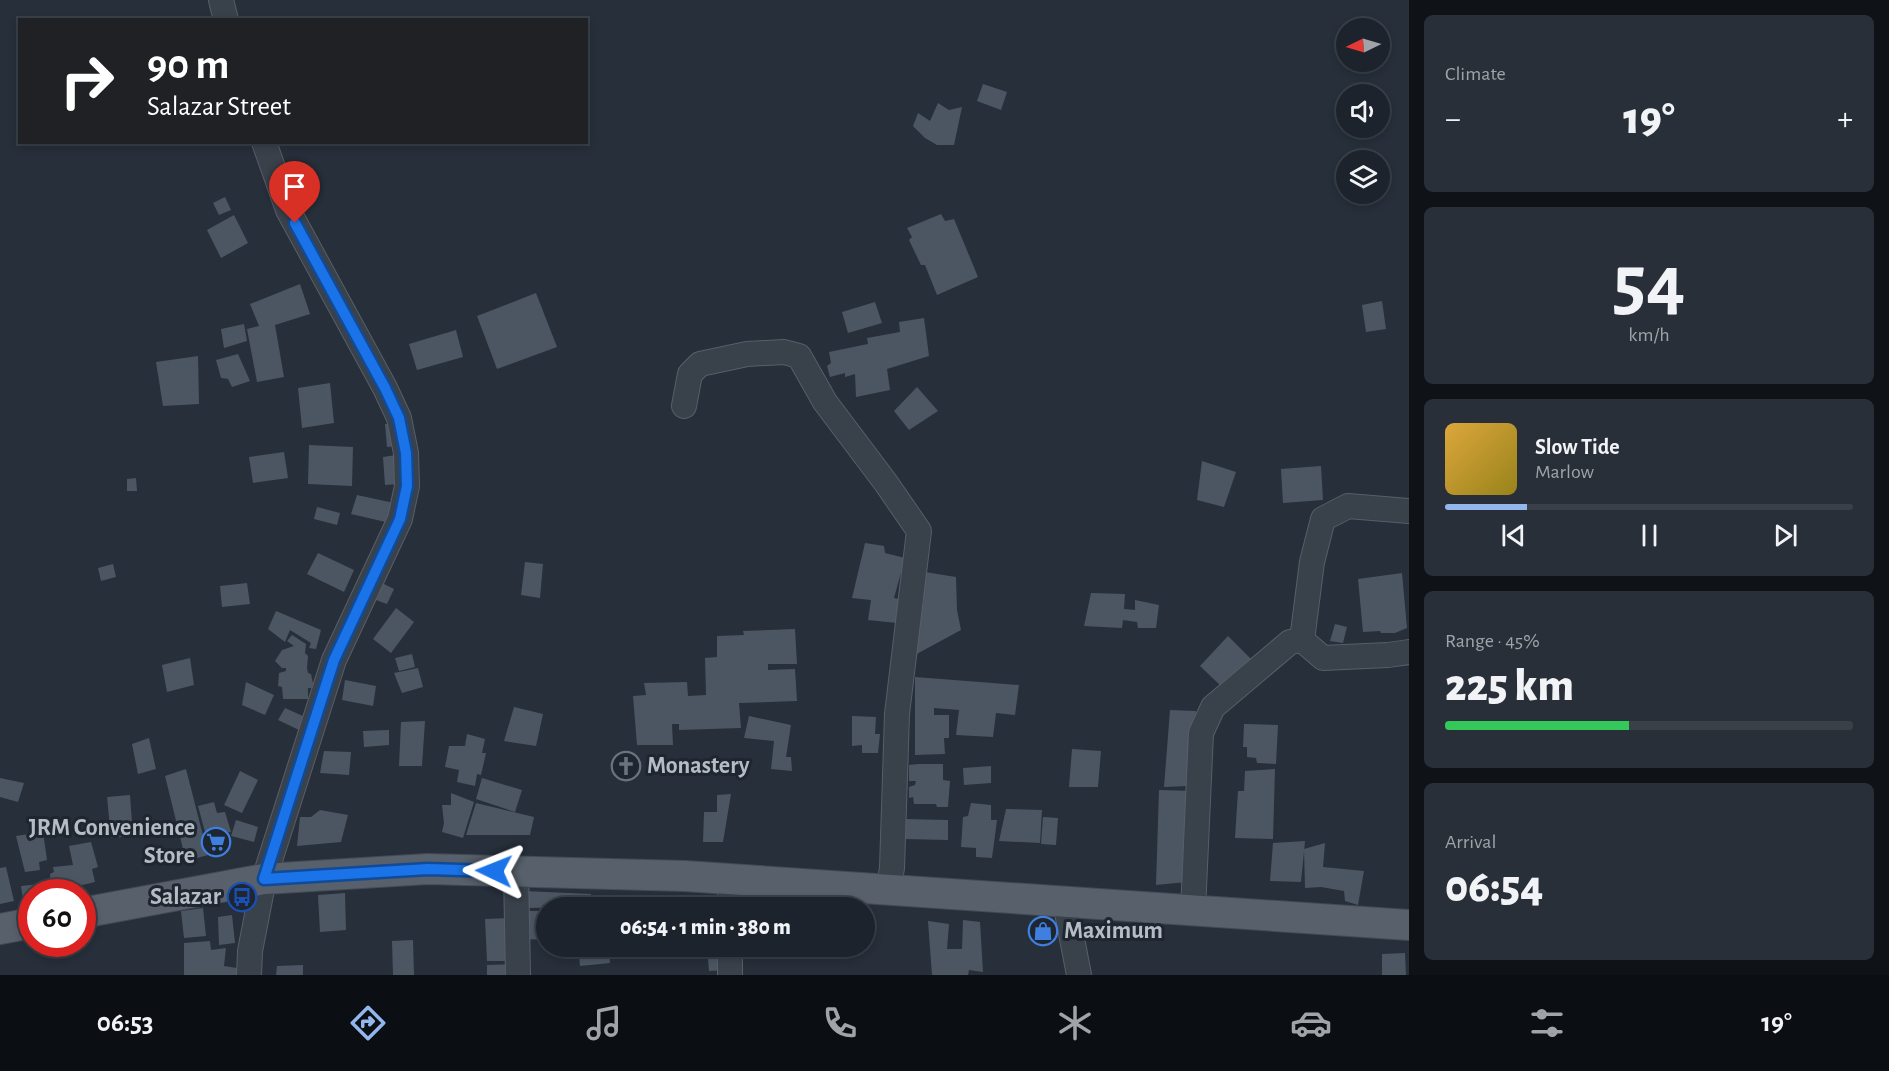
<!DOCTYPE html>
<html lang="en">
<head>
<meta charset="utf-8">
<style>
  :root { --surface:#1c232c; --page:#292f38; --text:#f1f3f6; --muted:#a0a4a9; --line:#3a4048; --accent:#93b6ed }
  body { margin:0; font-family:"Alegreya Sans",sans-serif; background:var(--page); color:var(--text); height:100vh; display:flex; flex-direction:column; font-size:22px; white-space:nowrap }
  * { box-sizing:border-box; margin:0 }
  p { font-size:20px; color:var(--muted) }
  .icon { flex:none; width:33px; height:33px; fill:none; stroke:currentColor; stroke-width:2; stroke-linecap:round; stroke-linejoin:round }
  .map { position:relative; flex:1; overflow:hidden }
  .side { display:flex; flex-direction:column; gap:15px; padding:15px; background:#0f1318; width:480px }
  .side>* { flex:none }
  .top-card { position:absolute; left:18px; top:18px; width:570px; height:126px; border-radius:0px; box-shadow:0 3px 9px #0003,0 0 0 2px var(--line); background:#202124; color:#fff; overflow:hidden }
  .needle { width:39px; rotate:265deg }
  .controls { position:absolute; left:1336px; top:18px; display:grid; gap:12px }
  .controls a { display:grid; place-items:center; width:54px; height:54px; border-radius:50%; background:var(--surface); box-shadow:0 3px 9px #0003,0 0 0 2px var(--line); font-size:30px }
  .speed { position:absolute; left:18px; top:879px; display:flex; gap:12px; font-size:30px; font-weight:700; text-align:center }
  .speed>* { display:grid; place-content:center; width:78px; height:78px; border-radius:50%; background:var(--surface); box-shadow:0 3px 9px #0003,0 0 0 2px var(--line); line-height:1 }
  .speed .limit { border:9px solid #d22; background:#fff; color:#111 }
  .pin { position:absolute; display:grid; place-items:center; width:51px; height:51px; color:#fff; margin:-62px -26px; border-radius:50% 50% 50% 0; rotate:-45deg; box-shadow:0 0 6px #0007 }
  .pin .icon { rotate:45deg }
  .me { position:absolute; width:66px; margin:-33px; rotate:272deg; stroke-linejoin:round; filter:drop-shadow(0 0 4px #0008) }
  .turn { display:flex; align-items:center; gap:21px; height:126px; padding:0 30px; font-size:27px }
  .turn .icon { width:78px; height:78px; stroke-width:2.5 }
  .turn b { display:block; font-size:42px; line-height:51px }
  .big { font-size:45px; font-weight:800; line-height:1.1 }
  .side .widget { flex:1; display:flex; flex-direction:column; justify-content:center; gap:9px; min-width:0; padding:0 21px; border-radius:9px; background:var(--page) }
  .side .dial { align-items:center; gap:0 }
  .dial b { font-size:78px; line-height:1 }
  .song { display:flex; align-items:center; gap:18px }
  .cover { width:72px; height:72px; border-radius:9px; background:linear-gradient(135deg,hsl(40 70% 55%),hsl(50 70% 35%)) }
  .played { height:6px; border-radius:3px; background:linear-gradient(90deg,var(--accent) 20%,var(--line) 20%) }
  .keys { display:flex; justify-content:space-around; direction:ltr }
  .heat { display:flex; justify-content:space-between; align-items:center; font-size:33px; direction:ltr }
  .charge { height:9px; border-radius:4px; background:linear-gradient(90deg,#34c759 45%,var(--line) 0) }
  .trip { position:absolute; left:536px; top:897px; width:339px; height:60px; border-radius:30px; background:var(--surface); box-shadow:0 3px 9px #0003,0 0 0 2px var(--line); font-weight:800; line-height:60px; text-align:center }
  .tab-bar { display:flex; height:96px; justify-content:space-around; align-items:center; background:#0b0e12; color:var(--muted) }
  .tab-bar .icon { width:42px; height:42px }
  .tab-bar .current { color:var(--accent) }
  .tab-bar b { font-size:27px; color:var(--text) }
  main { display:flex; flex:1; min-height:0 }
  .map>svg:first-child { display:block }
</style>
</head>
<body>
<main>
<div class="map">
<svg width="1409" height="975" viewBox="0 0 1409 975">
  <rect width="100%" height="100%" fill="#262f3a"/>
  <g fill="#4c5663">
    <path d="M983,84L1007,92L1001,110L977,101Z"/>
    <path d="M938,103L949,110L962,107L954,145H937L925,138L913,126L918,113L930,121Z"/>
    <path d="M225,197L231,210L219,215L213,203Z"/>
    <path d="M941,214L945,221L954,219L978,277L937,295L925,265H921L909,240L912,237L907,228Z"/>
    <path d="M234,215L248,243L221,258L207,230Z"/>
    <path d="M300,284L310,314L275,325L284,377L257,382L247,329L259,326L250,304Z"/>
    <path d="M536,293L557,347L497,369L477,316Z"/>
    <path d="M1382,301L1386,329L1366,332L1362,305Z"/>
    <path d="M875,302L882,323L848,333L842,312Z"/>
    <path d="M924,318L929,356L887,369L890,390L856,397L855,374L845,377V373L830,377L827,366L831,363L829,352L868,344L867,338L900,332L899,322Z"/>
    <path d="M244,324L247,341L224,348L221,329Z"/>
    <path d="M456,330L463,357L417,370L409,344Z"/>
    <path d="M238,354L250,381L232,387L228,379L221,378L216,360Z"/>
    <path d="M198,356L199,404L163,406L156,362Z"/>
    <path d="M330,383L334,423L302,428L298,388Z"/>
    <path d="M917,387L938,411L909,430L894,411Z"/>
    <path d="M395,423L397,446L387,447L385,424Z"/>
    <path d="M309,445L353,447L352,486L308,484Z"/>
    <path d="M284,452L288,478L253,483L249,457Z"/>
    <path d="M396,455L399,484L385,485L383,457Z"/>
    <path d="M1202,461L1236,472L1224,507L1197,500Z"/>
    <path d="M1321,466L1323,500L1283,503L1281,469Z"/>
    <path d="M136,478L137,491H127V479Z"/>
    <path d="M357,495L394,503L390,523L351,514Z"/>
    <path d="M317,507L340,513L337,525L314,519Z"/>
    <path d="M865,543L884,546L885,553L905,558L894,598L901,599L897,623L868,620L871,600L852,598Z"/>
    <path d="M318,553L354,570L344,592L307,574Z"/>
    <path d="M525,562L543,564L540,598L521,595Z"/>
    <path d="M113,564L116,577L101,581L98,568Z"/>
    <path d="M925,572L956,577L957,610L961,630L913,656L916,606H923Z"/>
    <path d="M1402,573L1407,628L1395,633H1381L1380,631L1363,632L1358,579Z"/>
    <path d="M380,582L394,589L387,604L373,599Z"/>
    <path d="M247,583L250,604L222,607L220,586Z"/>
    <path d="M1091,593L1125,594L1124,609L1135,610V600L1159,605L1156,628H1138L1137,622L1123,620L1122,628L1084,626Z"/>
    <path d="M396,608L414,622L391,653L373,639Z"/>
    <path d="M276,611L321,630L316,649L309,648L311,643L290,630L285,642L268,629Z"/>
    <path d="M1335,624L1347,627L1343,643L1330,641Z"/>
    <path d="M795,629L797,664H768V670L795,669L797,701L739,703L741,728L679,730V724H672L673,745H637L633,696L646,695L644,683L687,682L688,696L706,695L705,658L717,657V636L744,635L743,631Z"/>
    <path d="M292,635L306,644L305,653L308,656L307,668L308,673L311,674L314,688H308V699H283L282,687L278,686L279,673L286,671V668H282L275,661L282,650L294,646L287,641Z"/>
    <path d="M1228,636L1253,661L1222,687L1200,666Z"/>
    <path d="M412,654L415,667L399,671L395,658Z"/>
    <path d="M190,658L194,685L167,692L162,665Z"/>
    <path d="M418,668L423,687L402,693L394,673Z"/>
    <path d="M915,677L1019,685L1015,715L996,713L993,737L956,735L959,710L934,708V715H949V738H944L945,754L915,755Z"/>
    <path d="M345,680L376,686L373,706L342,700Z"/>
    <path d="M246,682L274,695L265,715L242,705Z"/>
    <path d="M514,707L543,714L536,746L504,741Z"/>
    <path d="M285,708L305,717L299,730L278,720Z"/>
    <path d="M1170,710L1196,711L1189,786L1164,787Z"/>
    <path d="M749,716L791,725L786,757H791L792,771L771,769L774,741L744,738Z"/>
    <path d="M852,716L876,717L875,734H880L878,753H862V745L852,746Z"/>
    <path d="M425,721L422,766H399L401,722Z"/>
    <path d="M1244,724L1278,725L1276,764L1257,763L1256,758L1247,757V747H1243Z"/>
    <path d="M389,730V745L364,747L363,731Z"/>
    <path d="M467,734L485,739L482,753H486L481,775L477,774L475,786L457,782L459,770L445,767L449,746H465Z"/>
    <path d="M149,738L156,769L138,774L132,744Z"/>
    <path d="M1072,749L1101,751L1098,787H1069Z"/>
    <path d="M324,751L351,752L349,775L320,773Z"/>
    <path d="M918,764H943V780L950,781L948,807H937L936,804H914L913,797L909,798V787L915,785L916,781H909V765Z"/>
    <path d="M991,766V783L964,785L963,768Z"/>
    <path d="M186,769L208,855L186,861L165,776Z"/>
    <path d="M1275,769L1273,839L1235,838L1238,791H1244L1245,771Z"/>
    <path d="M240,771L258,780L242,813L224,805Z"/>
    <path d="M0,778L24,783L18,802L0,797Z"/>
    <path d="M482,778L522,790L515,812L476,799Z"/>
    <path d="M1159,790L1195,791L1187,882L1156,885Z"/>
    <path d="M451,793L474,802L463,838L442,832L444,823L442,805H451Z"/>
    <path d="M731,794L723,842H703L704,812H717V795Z"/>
    <path d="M130,795L133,836L111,838L107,797Z"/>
    <path d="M214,802L217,813L225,812L231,832L223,833L222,829L205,832L198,806Z"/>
    <path d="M476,803L534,817L530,835H466Z"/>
    <path d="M971,803L991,805V820H997L992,858L976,857V848L961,847L963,817L968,816Z"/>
    <path d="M1006,809L1042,810L1040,843L999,841Z"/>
    <path d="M320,810L348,815L341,842L297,846L300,817H311Z"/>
    <path d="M1043,817L1058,818L1056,845L1041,844Z"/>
    <path d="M904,819L948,820V840L903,839Z"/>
    <path d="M236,820L258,827L254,842L231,836Z"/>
    <path d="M43,832L47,860L39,862L40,870L25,872L16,836Z"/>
    <path d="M1305,841L1301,882L1270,881L1273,843Z"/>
    <path d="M91,842L98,867L92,869L95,882L70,888L69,892H56L55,887H51L50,874L54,872L53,867L73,865L69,846Z"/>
    <path d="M1325,843L1323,867L1364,871L1358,905L1345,901L1344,891L1321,887L1305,888L1304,849Z"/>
    <path d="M6,867L14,901L0,904V868Z"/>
    <path d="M39,884L40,892H32V900L23,901L21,886Z"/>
    <path d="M524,891L591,894V907L524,908Z"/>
    <path d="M345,893L346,930L320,932L318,895Z"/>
    <path d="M203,908L206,936L184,938L181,911Z"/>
    <path d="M526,911H546V940L526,939Z"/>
    <path d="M232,915L235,943L219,945L218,917Z"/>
    <path d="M512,918L514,961H487L485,919Z"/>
    <path d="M963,920L980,922L983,972L969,970L968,975H932L928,921L949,924L947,949H962Z"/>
    <path d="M413,940L414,975H393L392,941Z"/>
    <path d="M210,941L211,950L226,948L224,966L237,968V975H184V943Z"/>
    <path d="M578,946H609L610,963L580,966Z"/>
    <path d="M707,946H725V970L709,971Z"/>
    <path d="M1405,953L1406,975H1382V954Z"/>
    <path d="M515,964V975H487V965Z"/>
    <path d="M303,965V975H276L277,966Z"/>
  </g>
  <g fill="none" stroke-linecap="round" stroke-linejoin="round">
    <g stroke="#575f69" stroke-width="26">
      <g id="minor">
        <path d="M221,0L226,20"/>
        <path d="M684,406L690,374L700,364L747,354L784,352L799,356L825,402L886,483L919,531L897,714L892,868L888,890"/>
        <path d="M1409,511L1348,506L1323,519L1312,562L1302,640L1323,658L1388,655L1409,652"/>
        <path d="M516,872L518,975"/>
        <path d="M730,879V908"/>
        <path d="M1065,902L1079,975"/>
        <path d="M1193,911L1201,733L1213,707L1290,642L1302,640"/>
        <path d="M730,946V975"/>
        <path d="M249,975L250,951L264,879L334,660L400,519L407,486L406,453L399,418L385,388L288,210L264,142"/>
      </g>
    </g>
    <g stroke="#424a54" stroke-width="32">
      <g id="major">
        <path d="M82,913L264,879L428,869L685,876L1409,925"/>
        <path d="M0,929L32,923"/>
      </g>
    </g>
    <use href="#minor" stroke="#39414b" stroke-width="24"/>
    <use href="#major" stroke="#57606b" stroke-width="30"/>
  </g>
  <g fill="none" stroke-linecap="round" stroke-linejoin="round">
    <g stroke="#114b97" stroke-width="15">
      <path id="route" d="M295,223L385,388L399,418L406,453L407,486L400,519L334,660L264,879L428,869L494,871"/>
    </g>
    <use href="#route" stroke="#1a73e8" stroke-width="10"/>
  </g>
  <defs>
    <g id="church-ring" transform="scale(1.5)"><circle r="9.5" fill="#1e2630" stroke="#6b7280" stroke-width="1.5"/><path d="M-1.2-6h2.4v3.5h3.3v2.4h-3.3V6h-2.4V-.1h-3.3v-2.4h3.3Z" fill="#6b7280"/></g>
    <g id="supermarket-ring" transform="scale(1.5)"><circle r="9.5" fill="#1e2630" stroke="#3f7fe0" stroke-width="1.5"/><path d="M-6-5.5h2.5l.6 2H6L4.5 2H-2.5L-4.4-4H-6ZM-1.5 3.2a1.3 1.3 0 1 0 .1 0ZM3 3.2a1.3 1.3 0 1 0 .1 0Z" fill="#3f7fe0"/></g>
    <g id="bus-ring" transform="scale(1.5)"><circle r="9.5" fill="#1e2630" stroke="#1a4fb4" stroke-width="1.5"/><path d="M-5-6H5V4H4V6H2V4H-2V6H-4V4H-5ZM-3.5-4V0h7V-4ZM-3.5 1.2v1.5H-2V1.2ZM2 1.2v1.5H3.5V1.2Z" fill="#1a4fb4"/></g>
    <g id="shop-ring" transform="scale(1.5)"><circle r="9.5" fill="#1e2630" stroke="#3f7fe0" stroke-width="1.5"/><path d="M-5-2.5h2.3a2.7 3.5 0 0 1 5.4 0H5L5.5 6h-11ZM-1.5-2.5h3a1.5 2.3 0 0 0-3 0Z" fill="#3f7fe0"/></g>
  </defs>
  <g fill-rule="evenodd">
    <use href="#church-ring" x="626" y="766"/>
    <use href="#supermarket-ring" x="216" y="842"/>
    <use href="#bus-ring" x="242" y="897"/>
    <use href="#shop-ring" x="1043" y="931"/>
  </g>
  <g text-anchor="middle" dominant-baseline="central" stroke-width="6" stroke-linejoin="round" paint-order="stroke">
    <g font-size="24" font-weight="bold" fill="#b5bcc6" stroke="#1e2630" text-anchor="start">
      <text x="647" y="766">Monastery</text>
      <text x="195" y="828" text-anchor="end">JRM Convenience<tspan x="195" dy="28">Store</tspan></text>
      <text x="221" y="897" text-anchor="end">Salazar</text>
      <text x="1064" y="931">Maximum</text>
    </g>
  </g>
</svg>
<div class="controls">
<a><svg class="needle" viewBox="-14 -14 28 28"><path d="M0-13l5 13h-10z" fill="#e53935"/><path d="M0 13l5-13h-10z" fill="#a0a4a9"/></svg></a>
<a><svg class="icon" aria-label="sound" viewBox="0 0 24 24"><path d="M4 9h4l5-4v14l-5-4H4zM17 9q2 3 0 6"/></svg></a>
<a><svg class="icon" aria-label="layers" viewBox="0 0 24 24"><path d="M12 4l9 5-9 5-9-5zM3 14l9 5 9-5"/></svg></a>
</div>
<div class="speed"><div class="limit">60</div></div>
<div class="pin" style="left:295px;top:223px;background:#d93025"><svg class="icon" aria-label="arrive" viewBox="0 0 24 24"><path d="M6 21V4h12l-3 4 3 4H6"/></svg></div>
<svg class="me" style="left:494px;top:871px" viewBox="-20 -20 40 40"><path d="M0-17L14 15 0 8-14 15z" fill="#1a73e8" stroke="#fff" stroke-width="4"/></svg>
<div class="trip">06:54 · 1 min · 380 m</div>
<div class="top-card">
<div class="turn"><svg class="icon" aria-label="right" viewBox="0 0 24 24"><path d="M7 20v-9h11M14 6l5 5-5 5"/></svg><div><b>90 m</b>Salazar Street</div></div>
</div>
</div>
<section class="side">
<div class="widget"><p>Climate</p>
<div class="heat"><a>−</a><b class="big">19°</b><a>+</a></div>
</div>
<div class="widget dial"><b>54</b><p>km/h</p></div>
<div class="widget">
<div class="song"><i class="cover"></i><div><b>Slow Tide</b><p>Marlow</p></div></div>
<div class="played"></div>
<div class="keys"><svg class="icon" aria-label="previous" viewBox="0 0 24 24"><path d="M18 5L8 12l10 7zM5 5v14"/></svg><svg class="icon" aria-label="pause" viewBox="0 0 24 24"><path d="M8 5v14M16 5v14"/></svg><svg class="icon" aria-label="next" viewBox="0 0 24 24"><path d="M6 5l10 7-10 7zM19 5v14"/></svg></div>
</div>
<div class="widget"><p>Range · 45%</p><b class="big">225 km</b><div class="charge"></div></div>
<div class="widget"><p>Arrival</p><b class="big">06:54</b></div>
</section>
</main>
<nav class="tab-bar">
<b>06:53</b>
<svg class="icon current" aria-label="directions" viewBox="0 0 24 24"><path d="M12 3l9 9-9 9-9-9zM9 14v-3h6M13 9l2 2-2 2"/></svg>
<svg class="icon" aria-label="music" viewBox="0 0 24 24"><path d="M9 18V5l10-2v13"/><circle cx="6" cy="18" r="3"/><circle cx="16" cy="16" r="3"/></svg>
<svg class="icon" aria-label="phone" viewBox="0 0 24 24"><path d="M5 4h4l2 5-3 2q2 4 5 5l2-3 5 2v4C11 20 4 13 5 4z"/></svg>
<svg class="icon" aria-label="climate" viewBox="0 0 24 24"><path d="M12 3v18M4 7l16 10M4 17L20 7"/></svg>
<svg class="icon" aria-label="car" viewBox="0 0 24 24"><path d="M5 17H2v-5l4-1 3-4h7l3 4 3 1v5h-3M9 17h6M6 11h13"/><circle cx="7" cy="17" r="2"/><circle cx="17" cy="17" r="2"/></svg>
<svg class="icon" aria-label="filters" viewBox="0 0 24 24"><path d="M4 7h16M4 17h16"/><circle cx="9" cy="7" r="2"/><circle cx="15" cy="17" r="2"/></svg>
<b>19°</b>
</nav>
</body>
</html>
